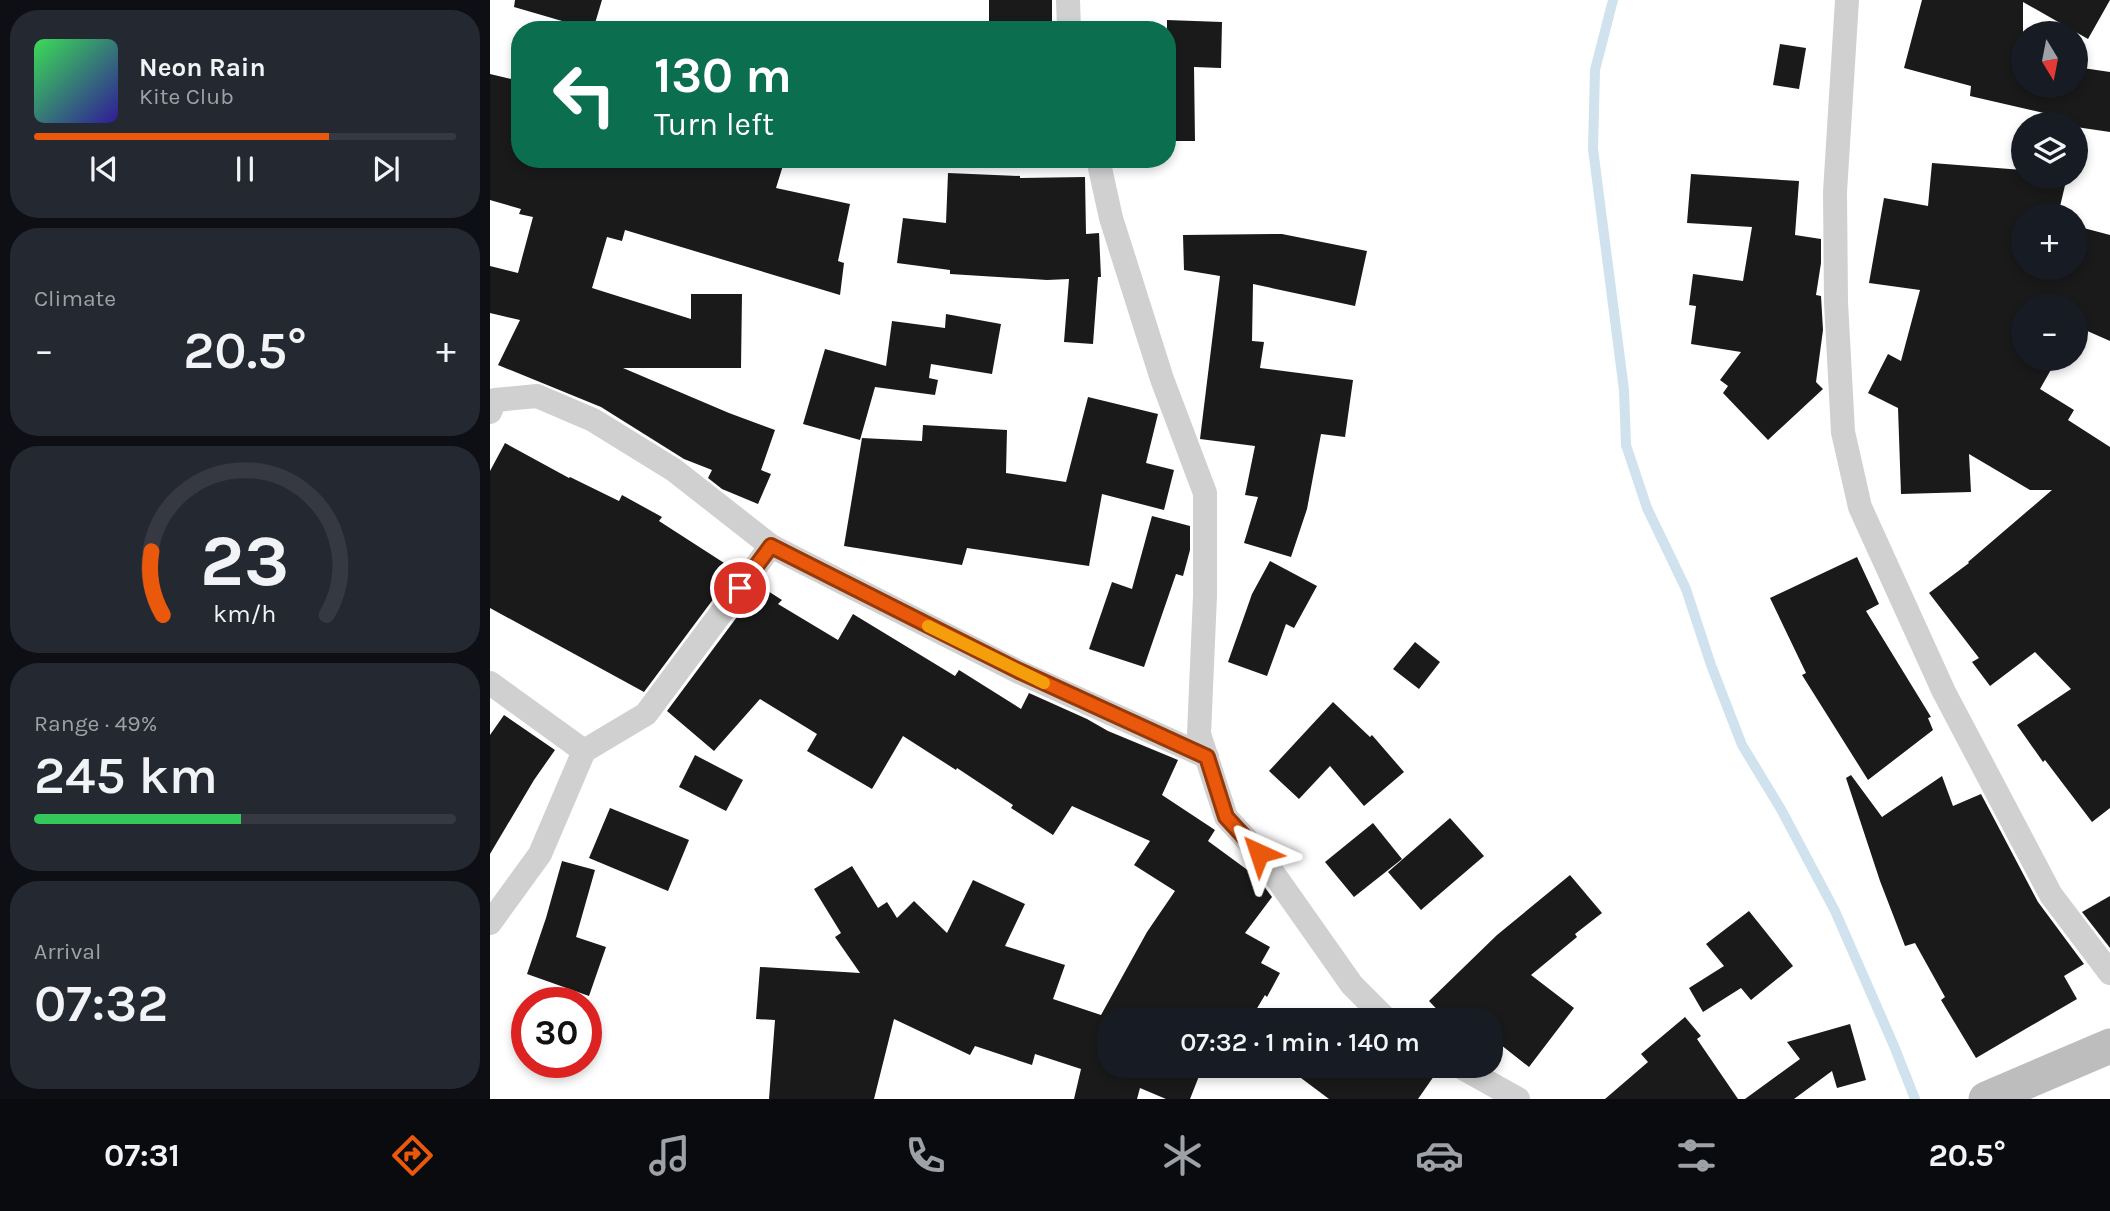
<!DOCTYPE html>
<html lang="en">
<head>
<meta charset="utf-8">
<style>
  :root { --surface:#171b24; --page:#242831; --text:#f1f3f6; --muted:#9ea1a6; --line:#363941; --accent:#ea580c }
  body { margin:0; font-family:Karla,sans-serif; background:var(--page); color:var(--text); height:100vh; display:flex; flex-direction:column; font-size:26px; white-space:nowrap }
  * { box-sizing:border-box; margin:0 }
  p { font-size:23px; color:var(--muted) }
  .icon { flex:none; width:38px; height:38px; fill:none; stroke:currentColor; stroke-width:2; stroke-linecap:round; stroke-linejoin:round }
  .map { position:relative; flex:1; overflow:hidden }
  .panel { display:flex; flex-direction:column; gap:10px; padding:10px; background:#0d0f14; width:490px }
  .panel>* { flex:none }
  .top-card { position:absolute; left:21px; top:21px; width:665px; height:147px; border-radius:28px; box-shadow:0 4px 10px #0003; background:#0b6e4f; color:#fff; overflow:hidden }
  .needle { width:46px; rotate:170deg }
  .controls { position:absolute; left:1521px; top:21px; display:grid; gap:14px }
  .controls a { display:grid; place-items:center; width:77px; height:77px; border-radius:50%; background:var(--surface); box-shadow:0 4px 10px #0003; font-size:35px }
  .speed { position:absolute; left:21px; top:987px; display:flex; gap:14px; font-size:35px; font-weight:700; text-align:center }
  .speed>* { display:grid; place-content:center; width:91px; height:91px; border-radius:50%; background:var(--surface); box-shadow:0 4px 10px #0003; line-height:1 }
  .speed .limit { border:10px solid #d22; background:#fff; color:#111 }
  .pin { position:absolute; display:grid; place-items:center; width:60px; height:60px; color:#fff; margin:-30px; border:4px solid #fff; border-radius:50%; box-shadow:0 2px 7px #0007 }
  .me { position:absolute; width:77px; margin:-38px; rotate:318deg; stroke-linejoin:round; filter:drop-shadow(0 0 5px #0008) }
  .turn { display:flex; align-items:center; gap:24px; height:147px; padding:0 28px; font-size:32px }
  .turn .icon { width:91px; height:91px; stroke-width:2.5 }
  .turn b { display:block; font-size:49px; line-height:60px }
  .big { font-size:52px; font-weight:600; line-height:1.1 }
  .panel .card { flex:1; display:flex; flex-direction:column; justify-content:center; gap:10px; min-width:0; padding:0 24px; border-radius:28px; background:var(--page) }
  .panel .dial { align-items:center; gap:0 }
  .dial svg { height:182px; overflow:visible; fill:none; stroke:var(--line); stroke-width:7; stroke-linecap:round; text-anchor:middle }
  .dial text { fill:var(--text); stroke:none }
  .song { display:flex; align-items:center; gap:21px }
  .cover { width:84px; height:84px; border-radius:10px; background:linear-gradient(135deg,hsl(130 70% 55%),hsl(250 70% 35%)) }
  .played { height:7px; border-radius:4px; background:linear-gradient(90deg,var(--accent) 70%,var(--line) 70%) }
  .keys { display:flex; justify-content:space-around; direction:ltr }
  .heat { display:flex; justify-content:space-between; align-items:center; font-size:38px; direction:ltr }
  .charge { height:10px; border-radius:5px; background:linear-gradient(90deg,#34c759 49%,var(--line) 0) }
  .trip { position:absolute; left:607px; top:1008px; width:406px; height:70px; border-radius:28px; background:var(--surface); box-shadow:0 4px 10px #0003; font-weight:600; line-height:70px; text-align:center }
  .tabs { display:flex; height:112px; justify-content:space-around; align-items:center; background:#090b0e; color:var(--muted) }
  .tabs .icon { width:49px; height:49px }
  .tabs .active { color:var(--accent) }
  .tabs b { font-size:32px; color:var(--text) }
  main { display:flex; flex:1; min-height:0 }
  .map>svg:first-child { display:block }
</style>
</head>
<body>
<main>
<section class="panel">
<div class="card">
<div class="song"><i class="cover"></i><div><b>Neon Rain</b><p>Kite Club</p></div></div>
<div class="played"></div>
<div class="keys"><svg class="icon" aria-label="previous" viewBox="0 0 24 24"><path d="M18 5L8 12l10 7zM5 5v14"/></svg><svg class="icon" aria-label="pause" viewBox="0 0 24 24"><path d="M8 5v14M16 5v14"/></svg><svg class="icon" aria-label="next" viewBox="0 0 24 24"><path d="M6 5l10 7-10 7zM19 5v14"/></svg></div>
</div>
<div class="card"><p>Climate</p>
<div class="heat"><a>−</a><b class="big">20.5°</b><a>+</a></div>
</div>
<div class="card dial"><svg viewBox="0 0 100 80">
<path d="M14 69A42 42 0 1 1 86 69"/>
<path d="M14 69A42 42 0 0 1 9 41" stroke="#ea580c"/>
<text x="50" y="56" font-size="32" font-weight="700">23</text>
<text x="50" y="72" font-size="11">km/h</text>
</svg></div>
<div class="card"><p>Range · 49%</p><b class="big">245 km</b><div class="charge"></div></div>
<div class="card"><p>Arrival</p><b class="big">07:32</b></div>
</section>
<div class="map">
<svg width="1620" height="1099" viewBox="0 0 1620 1099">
  <rect width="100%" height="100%" fill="#fff"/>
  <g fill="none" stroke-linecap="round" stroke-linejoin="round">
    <path stroke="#cfe2ee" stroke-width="10" d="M1123,0L1105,70L1103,149L1134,390L1136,445L1157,508L1196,589L1221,665L1252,745L1292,811L1345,911L1404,1046L1425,1099"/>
  </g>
  <g fill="#1a1a1a">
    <path d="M25,0H112L103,30L24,7Z"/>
    <path d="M499,0H562V27H555V30H499Z"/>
    <path d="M1432,0H1620L1598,39L1533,2V86H1586V67L1620,72V132L1586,127V124H1570L1571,117L1480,96L1481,86L1414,68Z"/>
    <path d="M677,20L732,22L731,68L704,67L705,141H677Z"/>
    <path d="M1290,44L1316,48L1309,89L1283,85Z"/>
    <path d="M0,74L30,81V159H295L286,188L360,204L348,261L354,263L350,295L135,230L132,241L117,237L102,288L201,319V294H252L251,368H133L239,413L285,430L271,470L281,474L268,504L232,489L218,478L222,470L194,459L111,407L8,365L30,320L0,313V266L28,273L43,217L29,214L31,209L0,200Z"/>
    <path d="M1442,163L1533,170V177H1577L1568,215H1533V268H1586V226L1620,235V341L1586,326V306H1533V359H1567L1550,389L1584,410L1578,420L1620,447V808L1602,822L1555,760L1553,762L1527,725L1581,689L1545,652L1500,686L1482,662L1489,658L1439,593L1479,563L1478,562L1562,490H1540L1479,454L1481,492L1411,494L1408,408L1378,393L1398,354L1411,361L1430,290L1379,283L1394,198L1438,206Z"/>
    <path d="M458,173L530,176V178L595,177L596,234L609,233L611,277H608L603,344L574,342L579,279L557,280L460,274V270L407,263L413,218L456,223Z"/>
    <path d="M1201,174L1309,181L1305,235L1331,239V263L1326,295L1331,296L1333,330L1326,382L1333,389L1278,440L1233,393L1238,386L1230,380L1251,352L1201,344L1206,306L1199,305L1203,274L1253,281L1262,227L1197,223Z"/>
    <path d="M792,234L877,251L865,306L763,284L762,341L774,342L770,368L863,380L855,437L831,434L817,509L801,557L754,543L768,497L755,495L765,446L710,439L730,276L694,270L693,235Z"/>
    <path d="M456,314L511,324L502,374L441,364L439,378L448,380L445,395L385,387L370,440L313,424L335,349L396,366L402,321L455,328Z"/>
    <path d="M598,397L668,414L656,463L684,470L674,510L612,494L599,566L477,548L472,565L354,546L372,438L432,441L433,425L517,430L516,473L576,482Z"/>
    <path d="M15,443L79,478L80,477L129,501L132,495L172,517L169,521L245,570L154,692L0,608V471Z"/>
    <path d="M662,516L700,526V550L693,576L686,574L654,667L599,649L622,582L642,589Z"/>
    <path d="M1367,557L1389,604L1376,611L1441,717L1438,718L1443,730L1378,780L1312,675L1316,673L1280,598Z"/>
    <path d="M780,561L827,586L804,628L796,624L777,676L738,662L762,594Z"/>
    <path d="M270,586L292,600L288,604L348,640L363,614L465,676L469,670L531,709L539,693L597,719L618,731L688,760L672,795L725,830L718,841L767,877L782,897L755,933L780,947L771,963L790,973L777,997L775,995L760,1020H620V1066H738L733,1076L713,1066L700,1099H676L650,1088L647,1099H584L591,1069L545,1054L542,1065L485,1046L480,1055L404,1019L384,1099H279L285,1020L266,1019L270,967L370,973L345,937L351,933L324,889L362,866L388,908L397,902L407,918L424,901L457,933L483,880L535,904L515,946L575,965L563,999L611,1015L657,932L685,891L644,865L660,841L582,806L563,835L521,808L523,805L467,768L466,770L413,736L382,789L317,751L327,734L270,699L224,751L177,711Z"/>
    <path d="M925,642L950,662L929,689L903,669Z"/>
    <path d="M843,702L880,737L882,735L914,772L874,806L840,766L809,799L779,771Z"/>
    <path d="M14,715L65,750L44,780L0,854V735Z"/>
    <path d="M205,755L253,780L236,811L189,787Z"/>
    <path d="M1361,775L1392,817L1452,776L1463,806L1491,794L1548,902L1594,964L1574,976L1587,999L1486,1058L1451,1000L1455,997L1425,943L1415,946L1390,881L1356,778Z"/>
    <path d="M120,808L199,840L178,891L99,858Z"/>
    <path d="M960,818L994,856L931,910L898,872Z"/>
    <path d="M883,823L912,859L864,897L835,862Z"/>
    <path d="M72,861L105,870L86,937L116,947L99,996L37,974L56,918Z"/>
    <path d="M1080,875L1112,913L1085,934L1087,937L1041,975L1084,1008L1039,1067L1001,1037V1020H957L939,1001L1007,935Z"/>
    <path d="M1620,896V948L1592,912Z"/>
    <path d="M1259,911L1303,966L1261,1000L1251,988L1213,1012L1199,988L1234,966L1216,944Z"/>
    <path d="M1195,1017L1211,1036L1207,1039L1248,1099H1115L1158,1062L1151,1054Z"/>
    <path d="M1360,1024L1376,1080L1347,1088L1342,1071L1304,1099H1255L1310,1059L1297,1042Z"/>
    <path d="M795,1066H930L944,1076L928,1099H839Z"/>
  </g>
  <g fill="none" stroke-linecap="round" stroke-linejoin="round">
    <g stroke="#d0d0d0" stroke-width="24">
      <path d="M578,0L579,30"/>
      <path d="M1357,0L1345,192L1346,302L1353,432L1370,507L1454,692L1561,895L1620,973"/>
      <path d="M608,159L621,218L672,379L715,493V596L709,734L736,817L769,853L862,985L897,1020"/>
      <path d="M0,412L5,400L47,396L103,420L184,470L281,546L529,672L717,757"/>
      <path d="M0,683L94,751"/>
      <path d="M0,923L50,854L94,751L156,714L281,546"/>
      <path d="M969,1066L1028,1099"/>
    </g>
    <path stroke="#bdbdbd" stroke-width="35" d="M1496,1099L1620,1046"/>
  </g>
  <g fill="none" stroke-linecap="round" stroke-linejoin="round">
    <g stroke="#983908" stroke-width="18">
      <path id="route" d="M250,588L281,546L529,671L717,757L736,817L769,853"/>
    </g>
    <use href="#route" stroke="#ea580c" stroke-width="12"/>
    <path stroke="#f59e0b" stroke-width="12" d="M438,626L554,683"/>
  </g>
</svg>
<div class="controls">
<a><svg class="needle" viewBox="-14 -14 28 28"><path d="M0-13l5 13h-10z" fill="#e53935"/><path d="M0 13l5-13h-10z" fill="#9ea1a6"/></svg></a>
<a><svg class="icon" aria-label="layers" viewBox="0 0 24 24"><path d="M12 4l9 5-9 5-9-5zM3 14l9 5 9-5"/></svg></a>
<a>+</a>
<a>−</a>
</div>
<div class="speed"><div class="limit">30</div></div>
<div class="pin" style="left:250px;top:588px;background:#d93025"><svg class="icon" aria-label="arrive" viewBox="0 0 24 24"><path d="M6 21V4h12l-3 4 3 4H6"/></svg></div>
<svg class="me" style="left:769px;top:853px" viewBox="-20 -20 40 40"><path d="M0-17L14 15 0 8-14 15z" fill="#ea580c" stroke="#fff" stroke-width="4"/></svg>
<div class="trip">07:32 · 1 min · 140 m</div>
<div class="top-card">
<div class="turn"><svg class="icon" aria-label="left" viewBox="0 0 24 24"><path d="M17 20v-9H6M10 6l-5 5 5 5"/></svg><div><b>130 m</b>Turn left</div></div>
</div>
</div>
</main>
<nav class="tabs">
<b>07:31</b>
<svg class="icon active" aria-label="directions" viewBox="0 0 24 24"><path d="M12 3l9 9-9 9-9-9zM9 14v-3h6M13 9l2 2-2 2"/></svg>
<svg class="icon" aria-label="music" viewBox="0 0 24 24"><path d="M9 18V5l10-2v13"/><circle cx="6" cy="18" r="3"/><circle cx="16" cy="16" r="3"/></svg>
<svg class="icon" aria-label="phone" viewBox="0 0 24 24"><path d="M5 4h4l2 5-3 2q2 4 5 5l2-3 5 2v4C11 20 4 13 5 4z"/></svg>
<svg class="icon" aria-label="climate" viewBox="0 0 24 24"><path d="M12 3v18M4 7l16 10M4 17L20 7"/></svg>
<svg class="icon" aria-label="car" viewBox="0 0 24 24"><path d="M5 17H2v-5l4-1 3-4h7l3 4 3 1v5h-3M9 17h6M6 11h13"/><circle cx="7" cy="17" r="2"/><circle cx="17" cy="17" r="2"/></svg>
<svg class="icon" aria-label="filters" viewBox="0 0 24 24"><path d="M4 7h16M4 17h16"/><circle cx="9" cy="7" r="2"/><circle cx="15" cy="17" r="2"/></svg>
<b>20.5°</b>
</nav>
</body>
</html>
